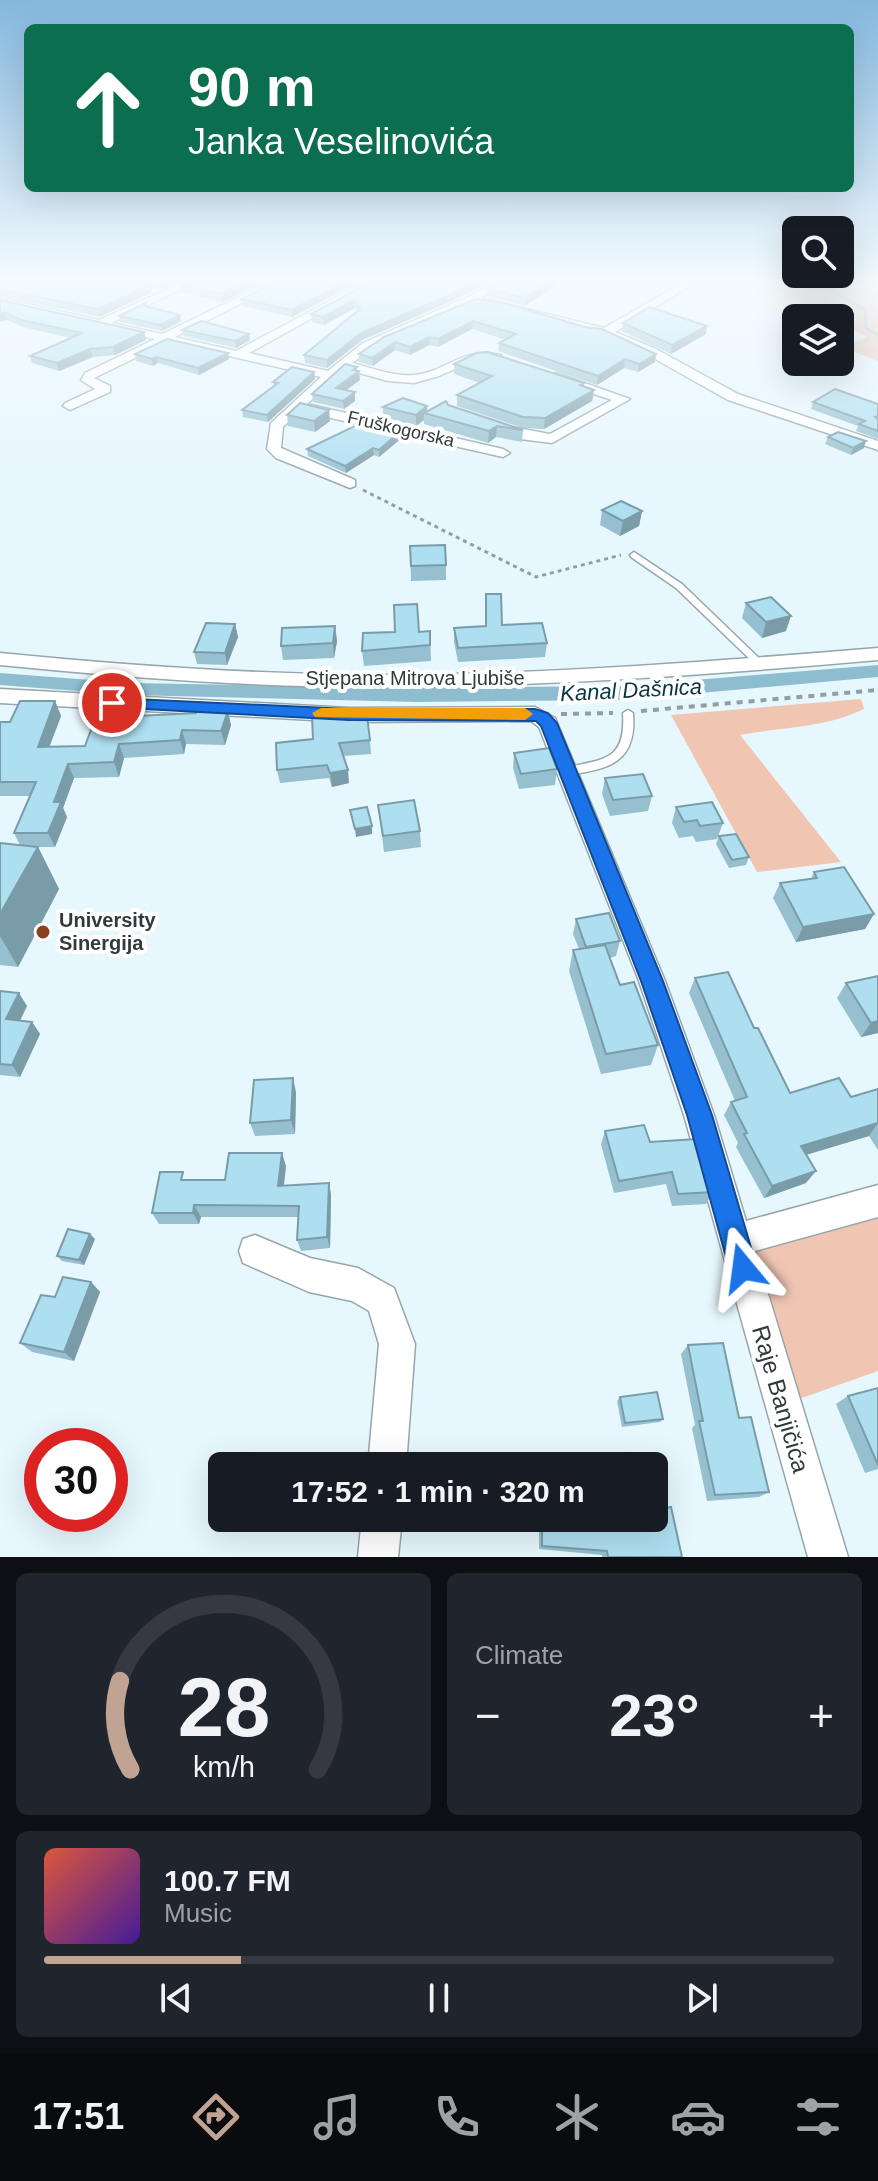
<!DOCTYPE html>
<html lang="en">
<head>
<meta charset="utf-8">
<style>
  :root { --surface:#171b24; --page:#20242c; --text:#f1f3f6; --muted:#9ea1a6; --line:#363941; --accent:#c1a394 }
  body { margin:0; font-family:Helvetica,sans-serif; background:var(--page); color:var(--text); height:100vh; display:flex; flex-direction:column; font-size:30px; white-space:nowrap }
  * { box-sizing:border-box; margin:0 }
  p { font-size:26px; color:var(--muted) }
  .icon { flex:none; width:44px; height:44px; fill:none; stroke:currentColor; stroke-width:2; stroke-linecap:round; stroke-linejoin:round }
  .map { position:relative; height:1557px; overflow:hidden }
  .sheet { display:flex; flex-direction:column; gap:16px; padding:16px; background:#0d0f14; flex:1 }
  .sheet>* { flex:none }
  .top-card { position:absolute; left:24px; top:24px; width:830px; height:168px; border-radius:12px; box-shadow:0 8px 32px #0002; background:#0b6e4f; color:#fff; overflow:hidden }
  .buttons { position:absolute; left:782px; top:216px; display:grid; gap:16px }
  .buttons a { display:grid; place-items:center; width:72px; height:72px; border-radius:12px; background:var(--surface); box-shadow:0 8px 32px #0002; font-size:40px }
  .speed { position:absolute; left:24px; top:1428px; display:flex; gap:16px; font-size:40px; font-weight:700; text-align:center }
  .speed>* { display:grid; place-content:center; width:104px; height:104px; border-radius:50%; background:var(--surface); box-shadow:0 8px 32px #0002; line-height:1 }
  .speed .limit { border:12px solid #d22; background:#fff; color:#111 }
  .pin { position:absolute; display:grid; place-items:center; width:68px; height:68px; color:#fff; margin:-34px; border:4px solid #fff; border-radius:50%; box-shadow:0 2px 8px #0007 }
  .me { position:absolute; width:88px; margin:-44px; rotate:344deg; stroke-linejoin:round; filter:drop-shadow(0 0 6px #0008) }
  .turn { display:flex; align-items:center; gap:28px; height:168px; padding:0 32px; font-size:36px }
  .turn .icon { width:104px; height:104px; stroke-width:2.5 }
  .turn b { display:block; font-size:56px; line-height:68px }
  .big { font-size:60px; font-weight:600; line-height:1.1 }
  .sheet .tile { flex:1; display:flex; flex-direction:column; justify-content:center; gap:12px; min-width:0; padding:0 28px; border-radius:12px; background:var(--page) }
  .sheet .dial { align-items:center; gap:0 }
  .dial svg { height:208px; overflow:visible; fill:none; stroke:var(--line); stroke-width:7; stroke-linecap:round; text-anchor:middle }
  .dial text { fill:var(--text); stroke:none }
  .song { display:flex; align-items:center; gap:24px }
  .cover { width:96px; height:96px; border-radius:12px; background:linear-gradient(135deg,hsl(10 70% 55%),hsl(260 70% 35%)) }
  .played { height:8px; border-radius:4px; background:linear-gradient(90deg,var(--accent) 25%,var(--line) 25%) }
  .keys { display:flex; justify-content:space-around; direction:ltr }
  .heat { display:flex; justify-content:space-between; align-items:center; font-size:44px; direction:ltr }
  .sheet .tiles { flex:1; display:grid; gap:16px; grid-template-columns:1fr 1fr }
  .tile:last-child { grid-column:span 2 }
  .trip { position:absolute; left:208px; top:1452px; width:460px; height:80px; border-radius:12px; background:var(--surface); box-shadow:0 8px 32px #0002; font-weight:600; line-height:80px; text-align:center }
  .tab-bar { display:flex; height:128px; justify-content:space-around; align-items:center; background:#090b0e; color:var(--muted) }
  .tab-bar .icon { width:56px; height:56px }
  .tab-bar .on { color:var(--accent) }
  .tab-bar b { font-size:36px; color:var(--text) }
  .map>svg:first-child { display:block }
</style>
</head>
<body>
<div class="map">
<svg width="878" height="1557" viewBox="0 0 878 1557">
  <rect width="100%" height="100%" fill="#e7f7fe"/>
  <g fill="#f0c6b3">
    <path d="M751,282H878V361L844,348L867,337L840,322V318H831L761,283Z"/>
    <path d="M861,699L864,709C825,728 782,727 740,735L841,862L757,872L671,715Z"/>
    <path d="M878,1212V1371L782,1405L751,1270L755,1244Z"/>
  </g>
  <g fill="none" stroke-linecap="round" stroke-linejoin="round">
    <path stroke="#8ebdcf" stroke-width="3" d="M818,282L865,310L866,328L878,335"/>
    <path fill="#8ebdcf" fill-rule="evenodd" d="M878,665V677L622,700L417,702L130,695L0,685V673L130,683L417,688L622,686Z"/>
    <g stroke="#96a6ab" stroke-width="3">
      <g id="lane">
        <path d="M634,552L682,584L763,662L765,664L763,666H757L676,588L631,557L630,555Z"/>
        <path d="M628,710L633,713C637,762 610,769 568,775L564,774L563,771L564,768C603,759 626,762 623,713Z"/>
      </g>
    </g>
    <g stroke="#96a6ab" stroke-width="3">
      <g id="street">
        <path d="M183,282H196L111,323L162,334L270,282H283L175,337L236,351L365,282H378L249,353L328,371L363,343L456,302C474,298 484,281 504,282L481,298L604,328L684,282H696L615,332L654,348L738,394L878,441V450L728,400L646,354L602,334L504,308L476,304L463,307L383,342L352,363C372,368 394,377 415,375C449,371 462,346 501,355V361L475,360L439,376L414,383L388,381L345,369L307,404L503,449L510,453L503,457L300,411L283,427L281,448L355,480V486L350,488L276,458L267,449L271,423L321,377L168,342L94,378L110,386V392L70,410L63,406L65,403L95,389L81,380L85,373L155,339L0,304V298L99,320Z"/>
        <path d="M556,373L630,399L552,443L520,439L491,429V423L550,434L612,400L552,380V374Z"/>
        <path d="M878,648V660C717,674 555,686 394,687C262,688 131,678 0,665V653C131,666 262,675 394,675C555,674 717,661 878,648Z"/>
        <path d="M0,689L349,708L535,707L555,718L665,981L714,1115L746,1221L878,1185V1217L755,1251L848,1557H808L684,1115L639,981L539,727L531,721L349,722L0,703Z"/>
        <path d="M255,1235L310,1258L358,1268L394,1288L415,1344L406,1466H368L379,1344L369,1311L352,1301L309,1292L243,1263L239,1251L243,1239Z"/>
        <path d="M362,1518H402L398,1557H358Z"/>
      </g>
    </g>
    <path stroke="#939ea3" stroke-width="3" stroke-dasharray="4 4" stroke-linecap="butt" d="M363,490L536,577L621,555"/>
    <g stroke="#939ea3" stroke-width="4" stroke-dasharray="6 6" stroke-linecap="butt">
      <path d="M641,711L878,690"/>
      <path d="M561,714L613,713"/>
    </g>
    <use href="#lane" fill="#fff" fill-rule="evenodd"/>
    <use href="#street" fill="#fff" fill-rule="evenodd"/>
  </g>
  <g fill="#96c0cf">
    <path d="M0,282H177L162,288L153,286L151,293L99,317L0,296Z"/>
    <path d="M186,282H263L222,302L181,292L180,285Z"/>
    <path d="M359,282L292,317L242,306L241,299Z"/>
    <path d="M371,282L461,297L362,340L327,368L305,363L304,355L357,311L355,308L324,325L312,322L311,314Z"/>
    <path d="M499,282H561L525,306L488,297V289Z"/>
    <path d="M476,299L656,354L655,362L638,372L624,368L597,385L498,351L499,343L506,340L472,329L438,347L429,345L410,355L395,350L373,366L359,362V354Z"/>
    <path d="M0,300L144,332L146,340L115,355L93,357L59,371L32,363L30,356L71,338L23,327L7,320L0,322Z"/>
    <path d="M146,303V306L181,321L162,331L120,322L119,316Z"/>
    <path d="M623,323L706,334L671,354L622,331Z"/>
    <path d="M182,330L249,334L250,340L236,348L184,336Z"/>
    <path d="M228,353L229,359L199,375L158,363L153,366L136,361L135,354Z"/>
    <path d="M454,364L584,383V387L594,390L592,401L544,429L523,428L457,406V395L480,383L454,374Z"/>
    <path d="M357,371L360,380L346,390L355,392V401L344,409L313,402L312,394Z"/>
    <path d="M314,372L315,379L268,422L243,417L242,410L274,386L273,382Z"/>
    <path d="M813,402L878,404V439L856,431L858,426L811,409Z"/>
    <path d="M383,407L427,411L523,430L522,442L496,437L488,443L424,424V420L416,426L383,418Z"/>
    <path d="M329,410L330,421L315,432L288,426L287,415Z"/>
    <path d="M403,437L379,457L374,455L346,473L308,456L307,449Z"/>
    <path d="M828,437L864,448L851,455L825,444Z"/>
    <path d="M602,510L642,511L639,526L620,536L600,525Z"/>
    <path d="M410,546L446,565V580L411,581Z"/>
    <path d="M746,603L786,631L762,638L742,618Z"/>
    <path d="M235,624L238,637L227,665L197,664L194,652Z"/>
    <path d="M502,625L547,643L545,657L458,662L454,642V628Z"/>
    <path d="M335,626L337,641L334,658L283,660L281,646Z"/>
    <path d="M430,631L431,661L364,666L362,651L419,632Z"/>
    <path d="M55,701L61,716L49,747L85,746L121,715L231,725L225,745L186,744L184,754L124,758L119,777L74,778L63,808L67,817L55,847H38L59,889L18,967L0,965V843L20,845L14,833L30,796H0V722H10Z"/>
    <path d="M334,719L370,740L371,754L343,756L349,783L332,787L329,778L280,783L277,770Z"/>
    <path d="M514,753L557,769L555,785L519,789L513,768Z"/>
    <path d="M605,778L652,796L648,811L610,816L602,794Z"/>
    <path d="M378,805L420,831L421,847L384,852Z"/>
    <path d="M676,807L723,823L717,839L696,842L693,836L679,838L672,823Z"/>
    <path d="M719,836L749,857L746,865L729,868L716,844Z"/>
    <path d="M814,872L874,914L865,929L796,942L773,898L780,883L811,879Z"/>
    <path d="M576,919L620,941L616,956L610,958L620,985L658,1045L651,1065L601,1074L569,971L573,950L579,949L573,934Z"/>
    <path d="M878,976V1033L861,1037L837,998L846,983Z"/>
    <path d="M695,978L754,1028L790,1093L851,1097L878,1089V1150L869,1136L806,1155V1183L764,1198L736,1147L738,1143L724,1115L731,1102L735,1101L689,993Z"/>
    <path d="M0,991L27,1006L20,1020L32,1022L40,1034L20,1077L0,1075Z"/>
    <path d="M296,1092L295,1134L255,1136L250,1123Z"/>
    <path d="M605,1131L650,1142L713,1192L706,1204L672,1206L666,1184L614,1193L601,1144Z"/>
    <path d="M286,1166L284,1186L329,1183L331,1195L330,1248L301,1251L297,1240L298,1217H201L199,1224H159L152,1213L187,1180H225Z"/>
    <path d="M95,1239L84,1265L62,1261L57,1256Z"/>
    <path d="M91,1282L100,1292L74,1361L32,1352L20,1343L55,1297Z"/>
    <path d="M688,1345L769,1492L759,1497L707,1501L692,1428L695,1425L681,1354Z"/>
    <path d="M878,1388V1469L865,1473L836,1404L848,1396Z"/>
    <path d="M620,1397L663,1419L660,1422L622,1427L617,1401Z"/>
    <path d="M539,1518H584V1519L682,1557H602V1555L539,1549Z"/>
  </g>
  <g fill="#7a9ca9">
    <path d="M150,282H152L153,286L151,293L99,317L97,309Z"/>
    <path d="M161,282H177L162,288Z"/>
    <path d="M248,282H263L222,302L221,294Z"/>
    <path d="M345,282H359L292,317V310Z"/>
    <path d="M476,282H489L461,297L362,340L327,368V360L361,333Z"/>
    <path d="M551,282H561L525,306V298Z"/>
    <path d="M354,300L355,308L324,325L323,317Z"/>
    <path d="M4,312L7,320L0,322V314Z"/>
    <path d="M180,315L181,321L162,331L160,325Z"/>
    <path d="M473,321L472,329L438,347V339Z"/>
    <path d="M707,326L706,334L671,354L672,345Z"/>
    <path d="M144,332L146,340L115,355L113,347Z"/>
    <path d="M249,334L250,340L236,348L235,341Z"/>
    <path d="M429,337V345L410,355V347Z"/>
    <path d="M395,342V350L373,366L372,358Z"/>
    <path d="M90,349L93,357L59,371L57,363Z"/>
    <path d="M228,353L229,359L199,375L198,368Z"/>
    <path d="M656,354L655,362L638,372L639,364Z"/>
    <path d="M156,357L158,363L153,366L152,359Z"/>
    <path d="M625,359L624,368L597,385L598,376Z"/>
    <path d="M357,367V372L359,371L360,380L337,397L336,388L353,370Z"/>
    <path d="M314,372L315,379L268,422L267,415Z"/>
    <path d="M594,390L592,401L544,429L545,418Z"/>
    <path d="M355,392V401L344,409L343,401Z"/>
    <path d="M427,406V414L424,413V420L416,426V415Z"/>
    <path d="M329,410L330,421L315,432L314,421Z"/>
    <path d="M497,426L496,437L488,443L489,431Z"/>
    <path d="M402,430L403,437L379,457V450Z"/>
    <path d="M866,441L864,448L851,455L853,448Z"/>
    <path d="M373,448L374,455L346,473L345,466Z"/>
    <path d="M642,511L639,526L620,536L623,521Z"/>
    <path d="M791,616L786,631L762,638L766,622Z"/>
    <path d="M235,624L238,637L227,665L225,653Z"/>
    <path d="M335,626L337,641L334,658L333,643Z"/>
    <path d="M55,701L61,716L44,761L38,747Z"/>
    <path d="M228,711L231,725L225,745L221,731Z"/>
    <path d="M182,730L186,744L184,754L180,740Z"/>
    <path d="M119,744L124,758L119,777L114,762Z"/>
    <path d="M68,764L74,778L63,808L67,817L55,847L48,833L54,802Z"/>
    <path d="M348,770L349,783L332,787L330,773Z"/>
    <path d="M372,826V834L356,837L355,829Z"/>
    <path d="M38,847L59,889L18,967L0,936V914Z"/>
    <path d="M874,914L865,929L796,942L803,927Z"/>
    <path d="M19,993L27,1006L15,1031L6,1019Z"/>
    <path d="M878,1021V1033L861,1037L871,1023Z"/>
    <path d="M32,1022L40,1034L20,1077L12,1065Z"/>
    <path d="M293,1078L296,1092L295,1134L291,1120Z"/>
    <path d="M878,1123L869,1136L792,1159L801,1146Z"/>
    <path d="M282,1153L286,1166L282,1198L278,1186Z"/>
    <path d="M816,1171L806,1183L764,1198L772,1186Z"/>
    <path d="M329,1183L331,1195L330,1248L327,1237Z"/>
    <path d="M194,1205L201,1217L199,1224L193,1213Z"/>
    <path d="M90,1234L95,1239L84,1265L79,1260Z"/>
    <path d="M91,1282L100,1292L74,1361L64,1352Z"/>
  </g>
  <g fill="#aedff1" stroke="#7a9ca9" stroke-width="2">
    <path d="M0,282H150L149,286L97,309L0,289Z"/>
    <path d="M186,282H248L221,294L180,285Z"/>
    <path d="M275,282H345L292,310L241,299Z"/>
    <path d="M371,282H476L461,290L361,333L327,360L304,355L360,309L354,300L323,317L311,314Z"/>
    <path d="M499,282H551L525,298L488,289Z"/>
    <path d="M476,299L504,303L585,327L602,329L656,354L639,364L625,359L598,376L499,343L516,334L473,321L438,339L429,337L410,347L395,342L372,358L359,354L384,337Z"/>
    <path d="M0,300L144,332L113,347L90,349L57,363L30,356L82,333L21,320L4,312L0,314Z"/>
    <path d="M146,303L145,306L180,315L160,325L119,316Z"/>
    <path d="M649,307L707,326L672,345L623,323Z"/>
    <path d="M201,321L249,334L235,341L182,330Z"/>
    <path d="M167,339L228,353L198,368L156,357L152,359L135,354Z"/>
    <path d="M487,352L584,383L580,385L594,390L545,418L523,417L457,395L492,376L454,364L476,353Z"/>
    <path d="M345,364L357,367L353,370L359,371L336,388L355,392L343,401L312,394Z"/>
    <path d="M292,367L314,372L267,415L242,410L278,383L273,382Z"/>
    <path d="M835,389L878,404V416L875,417L878,419V431L859,424L865,421L813,402Z"/>
    <path d="M403,398L427,406L416,415L383,407Z"/>
    <path d="M446,401L448,405L523,430L497,426L489,431L424,413Z"/>
    <path d="M300,403L329,410L314,421L287,415Z"/>
    <path d="M363,422L402,430L379,450L373,448L345,466L307,449Z"/>
    <path d="M838,432L866,441L853,448L828,437Z"/>
    <path d="M621,501L642,511L623,521L602,510Z"/>
    <path d="M445,545L446,565L411,566L410,546Z"/>
    <path d="M486,594H501L502,625L542,623L547,643L458,648L454,628L486,626Z"/>
    <path d="M771,597L791,616L766,622L746,603Z"/>
    <path d="M417,604L419,632L430,631V645L362,651L363,633L395,632L394,605Z"/>
    <path d="M206,623L235,624L225,653L194,652Z"/>
    <path d="M335,626L333,643L281,646L282,628Z"/>
    <path d="M20,701H55L38,747L85,746L99,708H119L116,715L138,716L196,713L198,709L228,711L221,731L182,730L180,740L119,744L114,762L68,764L54,802H61L48,833H14L36,782H0V722H10Z"/>
    <path d="M334,714V719L367,716L370,740L339,743L348,770L330,773L327,765L277,770L276,743L313,739L312,716Z"/>
    <path d="M549,748L557,769L521,774L514,753Z"/>
    <path d="M643,774L652,796L613,800L605,778Z"/>
    <path d="M414,800L420,831L383,836L378,805Z"/>
    <path d="M712,802L723,823L700,826L697,820L684,822L676,807Z"/>
    <path d="M367,807L372,826L355,829L350,810Z"/>
    <path d="M736,834L749,857L732,860L719,836Z"/>
    <path d="M0,843L38,847L0,914Z"/>
    <path d="M844,867L874,914L803,927L780,883L817,878L814,872Z"/>
    <path d="M609,913L620,941L586,947L576,919Z"/>
    <path d="M605,945L620,985L634,982L658,1045L606,1054L573,950Z"/>
    <path d="M728,972L754,1028H758L790,1093L839,1078L851,1097L878,1089V1123L801,1146L816,1171L772,1186L744,1134L747,1133L731,1102L747,1097L695,978Z"/>
    <path d="M878,976V1021L871,1023L846,983Z"/>
    <path d="M0,991L19,993L6,1019L32,1022L12,1065L0,1064Z"/>
    <path d="M293,1078L291,1120L250,1123L254,1080Z"/>
    <path d="M644,1125L650,1142L697,1139L713,1192L678,1194L672,1172L619,1181L605,1131Z"/>
    <path d="M229,1153H282L278,1186L329,1183L327,1237L297,1240L299,1206L194,1205L193,1213H152L160,1172H183L181,1180H225Z"/>
    <path d="M68,1229L90,1234L79,1260L57,1256Z"/>
    <path d="M63,1277L91,1282L64,1352L20,1343L41,1295L55,1297Z"/>
    <path d="M723,1343L739,1418L751,1417L769,1492L715,1495L699,1421H703L688,1345Z"/>
    <path d="M878,1388V1465L848,1396Z"/>
    <path d="M657,1392L663,1419L625,1423L620,1397Z"/>
    <path d="M671,1507L682,1557H608L607,1551L542,1546V1518H584V1519L594,1518H654V1510Z"/>
  </g>
  <linearGradient id="sky" x2="0" y2="1"><stop stop-color="#84b8de"/><stop offset="0.56" stop-color="#f4fbff"/><stop offset="1" stop-color="#f4fbff" stop-opacity="0"/></linearGradient>
  <rect width="878" height="500" fill="url(#sky)"/>
  <path fill="#1a73e8" stroke="#114b97" stroke-width="2" d="M112,698L349,709H535L548,713L557,723L663,981L712,1115L757,1268L753,1278L743,1282L733,1278L729,1268L687,1115L641,981L541,726L536,721L349,720L106,707L104,703L106,699Z"/>
  <path fill="#f59e0b" d="M321,708H525L533,714L525,720L315,717L312,713Z"/>
  <circle fill="#87411c" stroke="#fff" stroke-width="3" cx="43" cy="932" r="8"/>
  <g text-anchor="middle" dominant-baseline="central" stroke-width="8" stroke-linejoin="round" paint-order="stroke">
    <g font-size="18" fill="#333a3c" stroke="#fff">
      <text transform="translate(401 429) rotate(13)">Fruškogorska</text>
    </g>
    <g font-size="20" fill="#333a3c" stroke="#fff">
      <text x="415" y="678">Stjepana Mitrova Ljubiše</text>
    </g>
    <g font-size="20" font-weight="bold" fill="#333a3c" stroke="#fff" text-anchor="start">
      <text x="59" y="920">University<tspan x="59" dy="23">Sinergija</tspan></text>
    </g>
    <g font-size="22" font-style="italic" fill="#083542" stroke="#fff">
      <text transform="translate(631 690) rotate(-3)">Kanal Dašnica</text>
    </g>
    <g font-size="24" fill="#333a3c" stroke="#fff">
      <text transform="translate(781 1399) rotate(74)">Raje Banjičića</text>
    </g>
  </g>
</svg>
<div class="buttons">
<a><svg class="icon" aria-label="search" viewBox="0 0 24 24"><circle cx="10" cy="10" r="6"/><path d="M15 15l6 6"/></svg></a>
<a><svg class="icon" aria-label="layers" viewBox="0 0 24 24"><path d="M12 4l9 5-9 5-9-5zM3 14l9 5 9-5"/></svg></a>
</div>
<div class="speed"><div class="limit">30</div></div>
<div class="pin" style="left:112px;top:703px;background:#d93025"><svg class="icon" aria-label="arrive" viewBox="0 0 24 24"><path d="M6 21V4h12l-3 4 3 4H6"/></svg></div>
<svg class="me" style="left:743px;top:1268px" viewBox="-20 -20 40 40"><path d="M0-17L14 15 0 8-14 15z" fill="#1a73e8" stroke="#fff" stroke-width="4"/></svg>
<div class="trip">17:52 · 1 min · 320 m</div>
<div class="top-card">
<div class="turn"><svg class="icon" aria-label="ahead" viewBox="0 0 24 24"><path d="M12 20V5M6 11l6-6 6 6"/></svg><div><b>90 m</b>Janka Veselinovića</div></div>
</div>
</div>
<section class="sheet">
<div class="tiles">
<div class="tile dial"><svg viewBox="0 0 100 80">
<path d="M14 69A42 42 0 1 1 86 69"/>
<path d="M14 69A42 42 0 0 1 10 35" stroke="#c1a394"/>
<text x="50" y="56" font-size="32" font-weight="700">28</text>
<text x="50" y="72" font-size="11">km/h</text>
</svg></div>
<div class="tile"><p>Climate</p>
<div class="heat"><a>−</a><b class="big">23°</b><a>+</a></div>
</div>
<div class="tile">
<div class="song"><i class="cover"></i><div><b>100.7 FM</b><p>Music</p></div></div>
<div class="played"></div>
<div class="keys"><svg class="icon" aria-label="previous" viewBox="0 0 24 24"><path d="M18 5L8 12l10 7zM5 5v14"/></svg><svg class="icon" aria-label="pause" viewBox="0 0 24 24"><path d="M8 5v14M16 5v14"/></svg><svg class="icon" aria-label="next" viewBox="0 0 24 24"><path d="M6 5l10 7-10 7zM19 5v14"/></svg></div>
</div>
</div>
</section>
<nav class="tab-bar">
<b>17:51</b>
<svg class="icon on" aria-label="directions" viewBox="0 0 24 24"><path d="M12 3l9 9-9 9-9-9zM9 14v-3h6M13 9l2 2-2 2"/></svg>
<svg class="icon" aria-label="music" viewBox="0 0 24 24"><path d="M9 18V5l10-2v13"/><circle cx="6" cy="18" r="3"/><circle cx="16" cy="16" r="3"/></svg>
<svg class="icon" aria-label="phone" viewBox="0 0 24 24"><path d="M5 4h4l2 5-3 2q2 4 5 5l2-3 5 2v4C11 20 4 13 5 4z"/></svg>
<svg class="icon" aria-label="climate" viewBox="0 0 24 24"><path d="M12 3v18M4 7l16 10M4 17L20 7"/></svg>
<svg class="icon" aria-label="car" viewBox="0 0 24 24"><path d="M5 17H2v-5l4-1 3-4h7l3 4 3 1v5h-3M9 17h6M6 11h13"/><circle cx="7" cy="17" r="2"/><circle cx="17" cy="17" r="2"/></svg>
<svg class="icon" aria-label="filters" viewBox="0 0 24 24"><path d="M4 7h16M4 17h16"/><circle cx="9" cy="7" r="2"/><circle cx="15" cy="17" r="2"/></svg>
</nav>
</body>
</html>
